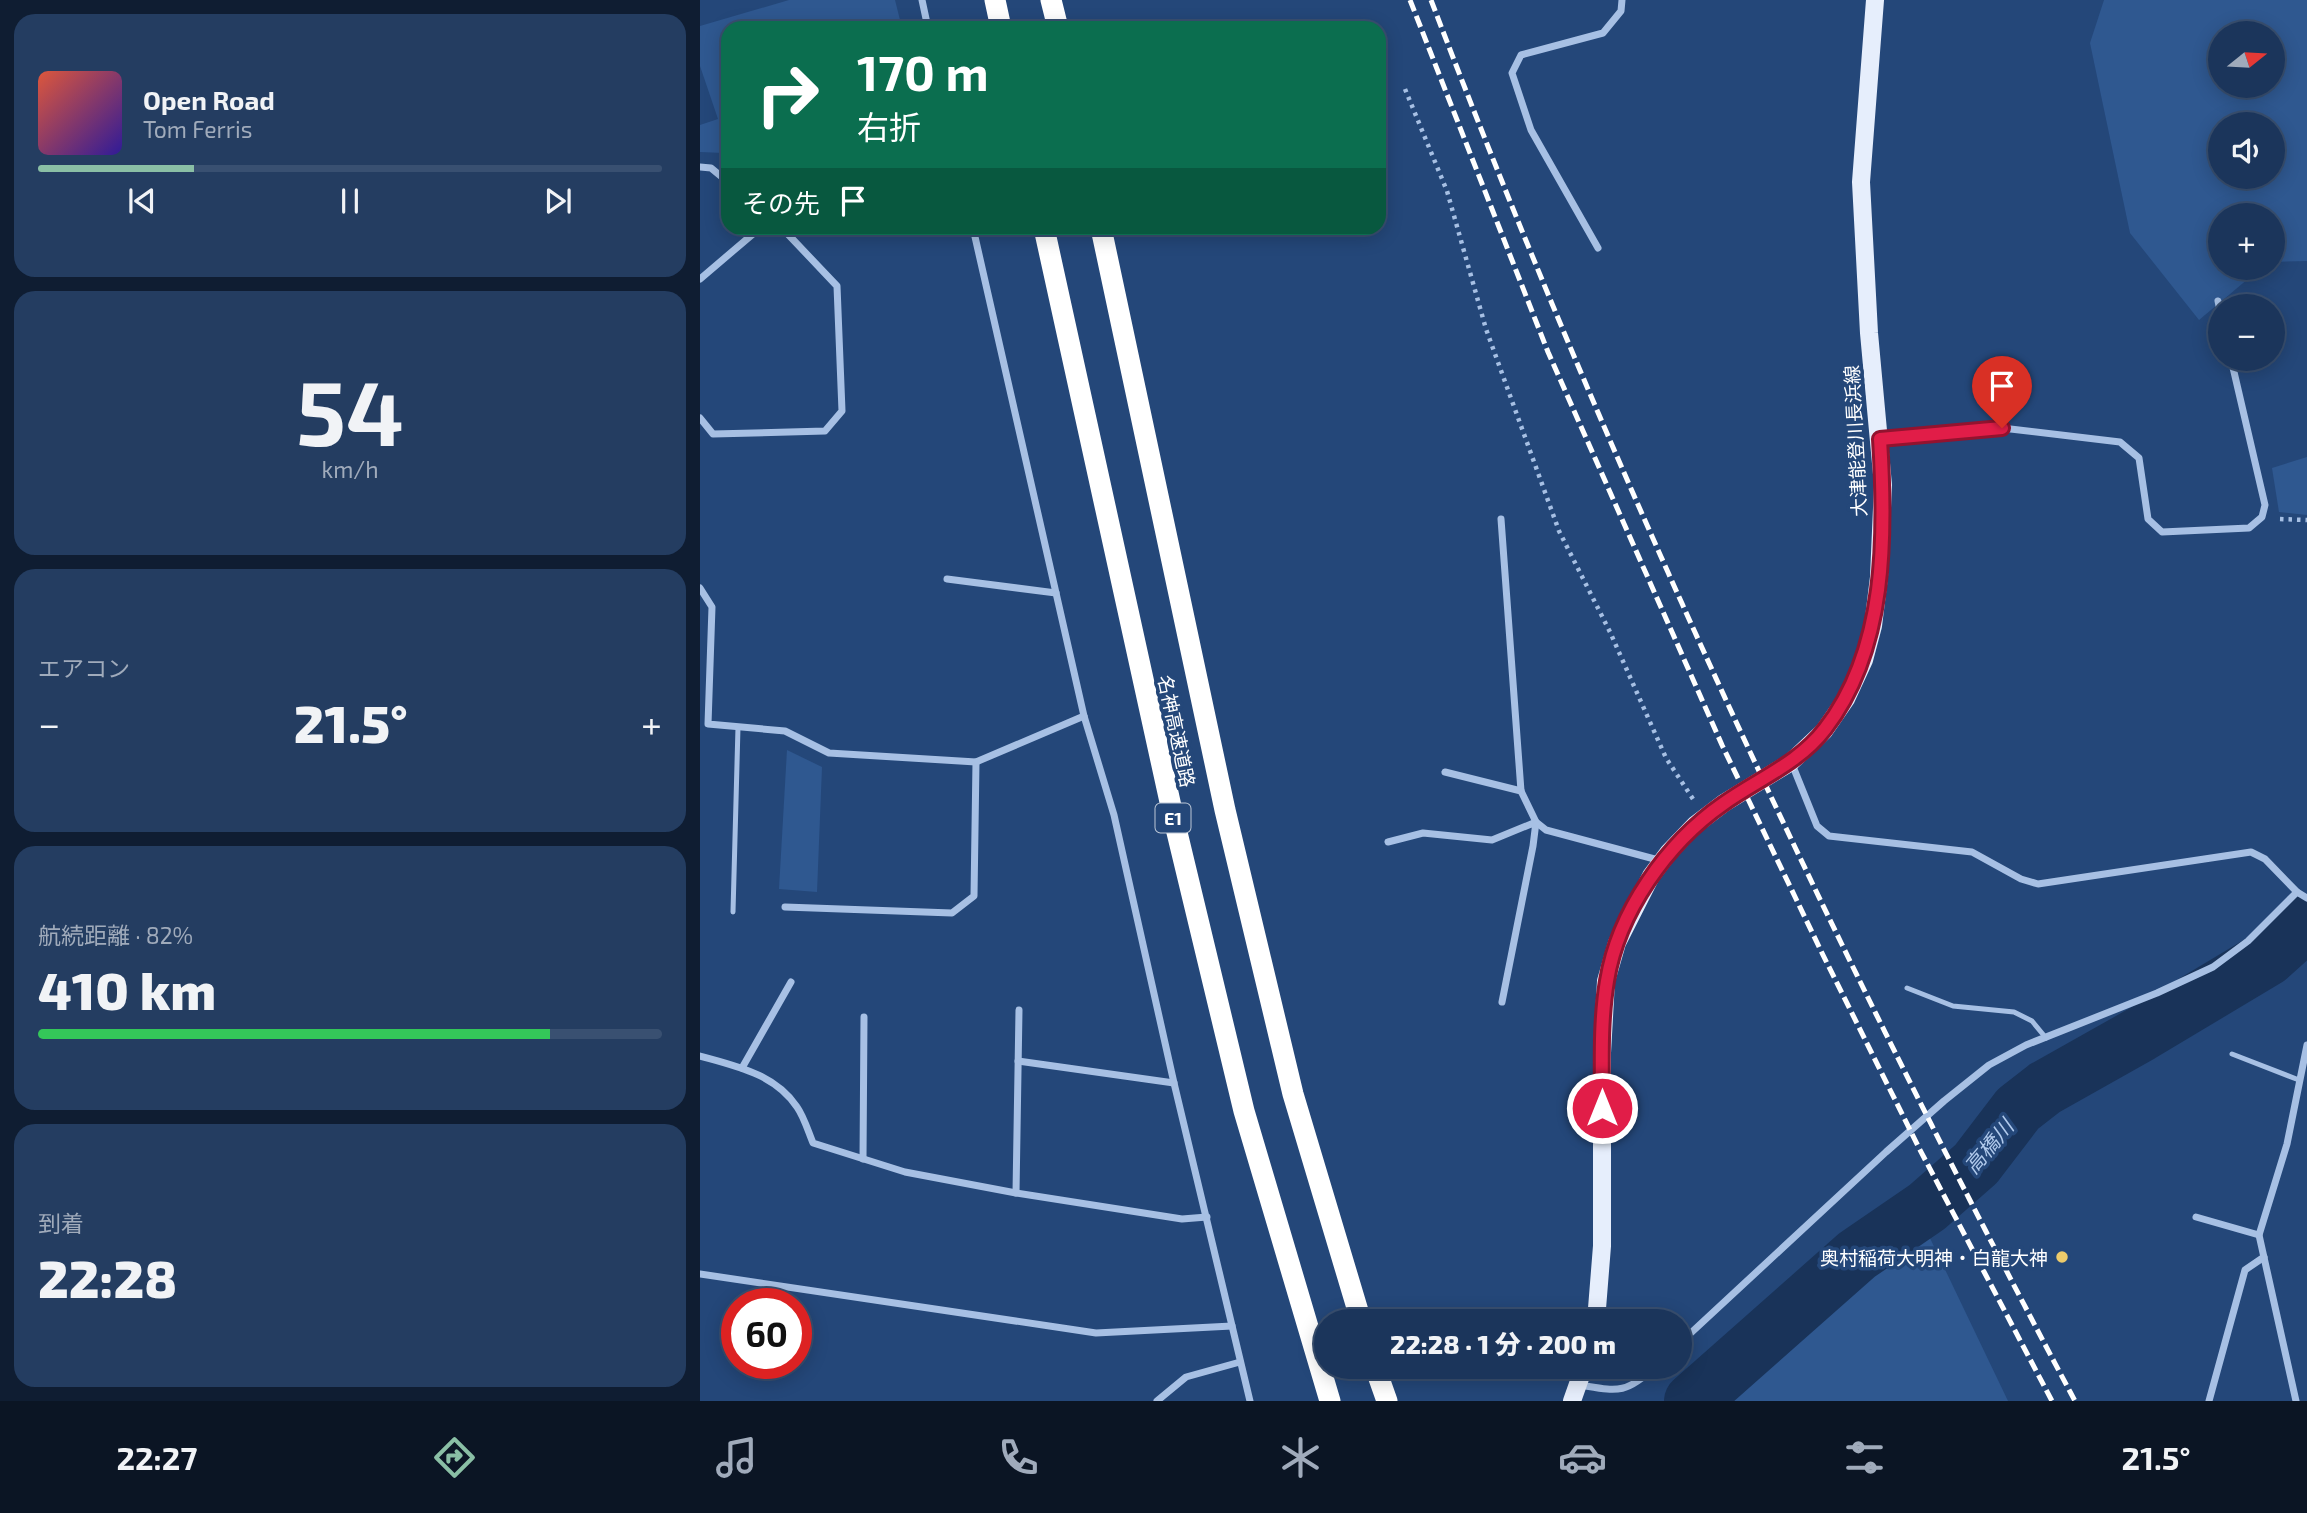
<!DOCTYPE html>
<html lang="ja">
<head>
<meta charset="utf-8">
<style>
  :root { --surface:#1b355b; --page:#243d61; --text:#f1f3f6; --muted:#a0abbb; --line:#395071; --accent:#8abfa5 }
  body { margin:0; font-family:"Exo 2","Noto Sans JP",sans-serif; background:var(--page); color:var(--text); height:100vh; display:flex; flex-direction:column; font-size:26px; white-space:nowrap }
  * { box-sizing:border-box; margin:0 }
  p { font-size:23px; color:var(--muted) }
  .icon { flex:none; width:38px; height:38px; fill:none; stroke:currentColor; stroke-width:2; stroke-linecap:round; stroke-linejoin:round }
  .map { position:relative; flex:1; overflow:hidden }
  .details { display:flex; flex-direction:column; gap:14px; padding:14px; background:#0f1d32; width:700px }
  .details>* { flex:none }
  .guide { position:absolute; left:21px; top:21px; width:665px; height:214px; border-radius:21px; box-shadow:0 4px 18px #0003,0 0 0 2px var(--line); background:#0b6e4f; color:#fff; overflow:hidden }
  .needle { width:46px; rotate:72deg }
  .tools { position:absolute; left:1508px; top:21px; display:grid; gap:14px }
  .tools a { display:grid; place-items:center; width:77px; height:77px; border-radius:50%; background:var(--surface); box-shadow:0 4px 18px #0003,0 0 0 2px var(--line); font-size:35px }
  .speed { position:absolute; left:21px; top:1288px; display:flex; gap:14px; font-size:35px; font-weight:700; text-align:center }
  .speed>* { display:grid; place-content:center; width:91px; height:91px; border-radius:50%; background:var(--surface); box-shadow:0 4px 18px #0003,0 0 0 2px var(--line); line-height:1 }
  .speed .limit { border:10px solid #d22; background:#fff; color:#111 }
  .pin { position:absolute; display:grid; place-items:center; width:60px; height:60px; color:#fff; margin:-72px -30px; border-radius:50% 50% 50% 0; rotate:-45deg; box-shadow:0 0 7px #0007 }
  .pin .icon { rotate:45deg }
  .me { position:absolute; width:77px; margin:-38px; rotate:0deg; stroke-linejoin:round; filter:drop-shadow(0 0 5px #0008) }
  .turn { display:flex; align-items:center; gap:24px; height:147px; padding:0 21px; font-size:32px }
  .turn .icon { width:91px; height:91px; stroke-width:2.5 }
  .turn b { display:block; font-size:49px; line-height:60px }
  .then { display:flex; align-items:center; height:66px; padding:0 21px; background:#0003; gap:14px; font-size:26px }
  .big { font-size:52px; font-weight:800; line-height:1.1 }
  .details .card { flex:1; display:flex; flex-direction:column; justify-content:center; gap:10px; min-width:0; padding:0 24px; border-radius:21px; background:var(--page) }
  .details .dial { align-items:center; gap:0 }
  .dial b { font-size:91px; line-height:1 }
  .song { display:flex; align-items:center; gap:21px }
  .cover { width:84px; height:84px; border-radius:10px; background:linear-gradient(135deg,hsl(10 70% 55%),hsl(250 70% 35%)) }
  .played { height:7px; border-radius:4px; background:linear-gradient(90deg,var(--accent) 25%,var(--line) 25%) }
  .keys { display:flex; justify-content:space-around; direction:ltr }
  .heat { display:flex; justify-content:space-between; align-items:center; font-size:38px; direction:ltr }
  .charge { height:10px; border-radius:5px; background:linear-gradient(90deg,#34c759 82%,var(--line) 0) }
  .trip { position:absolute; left:614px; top:1309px; width:378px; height:70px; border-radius:35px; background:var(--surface); box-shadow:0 4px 18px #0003,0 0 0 2px var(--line); font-weight:800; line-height:70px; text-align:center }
  .menu { display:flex; height:112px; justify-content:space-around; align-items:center; background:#0b1524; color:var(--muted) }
  .menu .icon { width:49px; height:49px }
  .menu .active { color:var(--accent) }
  .menu b { font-size:32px; color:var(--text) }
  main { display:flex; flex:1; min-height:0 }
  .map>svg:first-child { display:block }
</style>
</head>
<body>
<main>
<section class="details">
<div class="card">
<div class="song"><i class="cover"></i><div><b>Open Road</b><p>Tom Ferris</p></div></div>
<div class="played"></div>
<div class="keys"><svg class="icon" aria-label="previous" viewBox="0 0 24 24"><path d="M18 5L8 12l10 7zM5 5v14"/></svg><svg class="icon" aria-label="pause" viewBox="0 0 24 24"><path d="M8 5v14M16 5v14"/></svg><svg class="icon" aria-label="next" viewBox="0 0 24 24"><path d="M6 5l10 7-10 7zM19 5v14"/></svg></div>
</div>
<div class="card dial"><b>54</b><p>km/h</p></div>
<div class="card"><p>エアコン</p>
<div class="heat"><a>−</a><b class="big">21.5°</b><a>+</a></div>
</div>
<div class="card"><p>航続距離 · 82%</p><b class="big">410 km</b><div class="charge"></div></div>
<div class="card"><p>到着</p><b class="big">22:28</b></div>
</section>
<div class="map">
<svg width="1607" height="1401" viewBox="0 0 1607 1401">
  <rect width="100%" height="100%" fill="#244779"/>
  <g fill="#2f5890" fill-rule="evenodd">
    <path d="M89,0H195L202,28H28V157L24,153L0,152V125L18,119L0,66V26Z"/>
    <path d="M1404,0H1607V261L1573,262V215H1521V268H1561L1499,320L1430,233L1390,43ZM1521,33H1573V86H1521ZM1521,124H1573V177H1521Z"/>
    <path d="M1607,457V515L1579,512L1572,468Z"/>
    <path d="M87,750L122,767L117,892L79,889Z"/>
    <path d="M1228,1234L1308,1401H1024L1085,1344Z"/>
  </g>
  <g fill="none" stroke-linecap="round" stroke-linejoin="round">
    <path stroke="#193359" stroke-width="56" d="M992,1401L1157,1255L1227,1207L1276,1164L1318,1109L1345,1088L1441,1034L1568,958L1607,923"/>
    <g stroke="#a7c0e4" stroke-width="4.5" stroke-dasharray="3.5 5" stroke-linecap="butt">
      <path d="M705,89L747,191L786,329L859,531L910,632L966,758L993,799"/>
      <path d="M1580,519L1607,520"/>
    </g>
    <g stroke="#a7c0e4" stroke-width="5">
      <path d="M33,912L38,727"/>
      <path d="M1207,988L1253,1006L1314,1012L1332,1021L1346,1038"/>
      <path d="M1532,1054L1599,1080"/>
    </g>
    <g stroke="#a7c0e4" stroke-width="7">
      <path d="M222,0L228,28"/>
      <path d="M0,167L11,168L28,182"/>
      <path d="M273,228L384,716L414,815L474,1083L550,1401"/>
      <path d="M898,248L831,130L812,73L821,55L903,33L921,11L922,0"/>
      <path d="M0,279L60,228"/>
      <path d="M1518,301L1521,315"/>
      <path d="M0,418L13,434L125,431L142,411L137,286L82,228"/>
      <path d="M1180,439L1302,428L1420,442L1439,458L1448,519L1462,532L1549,528L1562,517L1565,505L1531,359"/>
      <path d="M801,519L821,791L836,822L846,830L962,861"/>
      <path d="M247,579L356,593"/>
      <path d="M0,588L12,607L8,724L85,731L129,753L276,762L384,716"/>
      <path d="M1092,764L1117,826L1129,836L1272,852L1321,879L1338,884L1551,852L1565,859L1597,892"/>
      <path d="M745,772L821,791"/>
      <path d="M688,842L723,833L792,840L836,822L833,846L802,1002"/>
      <path d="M85,907L252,913L274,896L276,762"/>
      <path d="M0,1056C36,1066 75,1074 97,1107C104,1117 108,1131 113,1143L205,1172L316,1193L482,1219L507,1217"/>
      <path d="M318,1061L474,1083"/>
      <path d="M42,1068L91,982"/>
      <path d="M163,1159L164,1017"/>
      <path d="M316,1193L319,1010"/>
      <path d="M1496,1217L1559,1235"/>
      <path d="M0,1274L396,1333L532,1326"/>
      <path d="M980,1343L1186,1152L1244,1101L1289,1065L1326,1045L1457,993L1513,967L1548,941L1597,892L1607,898"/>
      <path d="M879,1385C917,1391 925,1395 955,1367"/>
      <path d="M457,1401L486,1377L540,1362"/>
      <path d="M1509,1401L1545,1270L1564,1257"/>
      <path d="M1596,1401L1559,1235L1587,1144L1607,1045"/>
    </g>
    <g stroke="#e6eefc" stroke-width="18">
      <path d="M896,1321L902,1246V1053L906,981L917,943L951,876L969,852L995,825L1024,803L1091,762L1124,731L1146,699L1164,660L1173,626L1179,577L1183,485L1169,333L1161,182L1175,0"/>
      <path d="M872,1401L884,1367"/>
    </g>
    <g stroke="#fff" stroke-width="21">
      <path d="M295,0L301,28"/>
      <path d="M351,0L358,28"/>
      <path d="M344,228L474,820L544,1111L630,1401"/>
      <path d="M401,228L525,810L593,1094L661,1321"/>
      <path d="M675,1367L687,1401"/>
    </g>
    <g stroke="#fff" stroke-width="5" stroke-dasharray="12 5" stroke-linecap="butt">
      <path d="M710,0L848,352L1022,745L1123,955L1219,1148L1352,1401"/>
      <path d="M731,0C914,481 1133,947 1375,1401"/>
    </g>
  </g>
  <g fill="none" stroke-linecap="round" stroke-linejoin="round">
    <g stroke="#92132f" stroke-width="18">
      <path id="route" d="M902,1108C902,1066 900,1022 907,981C918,912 967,843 1023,804C1058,779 1098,764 1125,729C1187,649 1186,535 1180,439L1302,428"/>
    </g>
    <use href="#route" stroke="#e11d48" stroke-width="12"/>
  </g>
  <circle fill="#edcb6b" stroke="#244779" stroke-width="2.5" cx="1362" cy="1257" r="7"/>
  <g text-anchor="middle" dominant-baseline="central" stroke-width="7" stroke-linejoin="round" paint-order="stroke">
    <rect fill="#244779" stroke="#bdc8d7" stroke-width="2" x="455.5" y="803.5" width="35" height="29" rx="5"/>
    <g font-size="18" font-weight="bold" fill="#fff">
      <text x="473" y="818">E1</text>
    </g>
    <g font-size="19" fill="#fff" stroke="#244779">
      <text transform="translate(1155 441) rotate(-93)">大津能登川長浜線</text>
      <text transform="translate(477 731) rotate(78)">名神高速道路</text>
    </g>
    <g font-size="19" fill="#fff" stroke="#244779" text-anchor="end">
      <text x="1348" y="1257">奥村稲荷大明神・白龍大神</text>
    </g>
    <g font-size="21" font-style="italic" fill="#b1caec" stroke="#244779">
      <text transform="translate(1288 1146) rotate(-50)">高橋川</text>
    </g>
  </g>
</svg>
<div class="tools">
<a><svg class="needle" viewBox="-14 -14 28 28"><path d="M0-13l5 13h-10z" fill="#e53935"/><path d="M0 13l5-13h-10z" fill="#a0abbb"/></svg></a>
<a><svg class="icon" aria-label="sound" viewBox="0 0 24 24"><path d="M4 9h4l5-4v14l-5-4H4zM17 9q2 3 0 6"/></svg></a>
<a>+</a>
<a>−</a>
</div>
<div class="speed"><div class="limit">60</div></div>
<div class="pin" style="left:1302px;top:428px;background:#d93025"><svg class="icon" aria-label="arrive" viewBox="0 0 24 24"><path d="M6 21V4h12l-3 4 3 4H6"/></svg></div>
<svg class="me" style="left:902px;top:1108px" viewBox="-20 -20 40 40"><circle r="17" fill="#e11d48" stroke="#fff" stroke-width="3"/><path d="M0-11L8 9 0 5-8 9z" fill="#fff"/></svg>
<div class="trip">22:28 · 1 分 · 200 m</div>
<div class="guide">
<div class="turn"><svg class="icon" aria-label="right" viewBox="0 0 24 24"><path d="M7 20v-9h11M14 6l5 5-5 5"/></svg><div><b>170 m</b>右折</div></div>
<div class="then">その先<svg class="icon" aria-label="arrive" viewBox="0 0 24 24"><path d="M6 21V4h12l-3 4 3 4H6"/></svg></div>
</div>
</div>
</main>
<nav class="menu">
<b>22:27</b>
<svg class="icon active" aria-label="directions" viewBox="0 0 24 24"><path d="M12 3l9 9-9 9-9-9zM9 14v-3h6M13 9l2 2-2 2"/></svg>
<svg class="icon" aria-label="music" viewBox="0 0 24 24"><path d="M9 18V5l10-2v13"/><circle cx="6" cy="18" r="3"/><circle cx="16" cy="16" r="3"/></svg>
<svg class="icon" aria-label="phone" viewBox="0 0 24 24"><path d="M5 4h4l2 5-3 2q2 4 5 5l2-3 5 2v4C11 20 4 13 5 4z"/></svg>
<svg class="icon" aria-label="climate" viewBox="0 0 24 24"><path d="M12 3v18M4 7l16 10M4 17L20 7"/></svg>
<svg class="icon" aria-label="car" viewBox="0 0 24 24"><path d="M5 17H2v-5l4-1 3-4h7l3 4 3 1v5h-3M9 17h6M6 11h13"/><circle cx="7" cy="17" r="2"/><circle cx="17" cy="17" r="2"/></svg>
<svg class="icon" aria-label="filters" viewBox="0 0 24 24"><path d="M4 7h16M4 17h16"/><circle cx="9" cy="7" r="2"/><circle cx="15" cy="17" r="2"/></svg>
<b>21.5°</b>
</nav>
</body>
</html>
